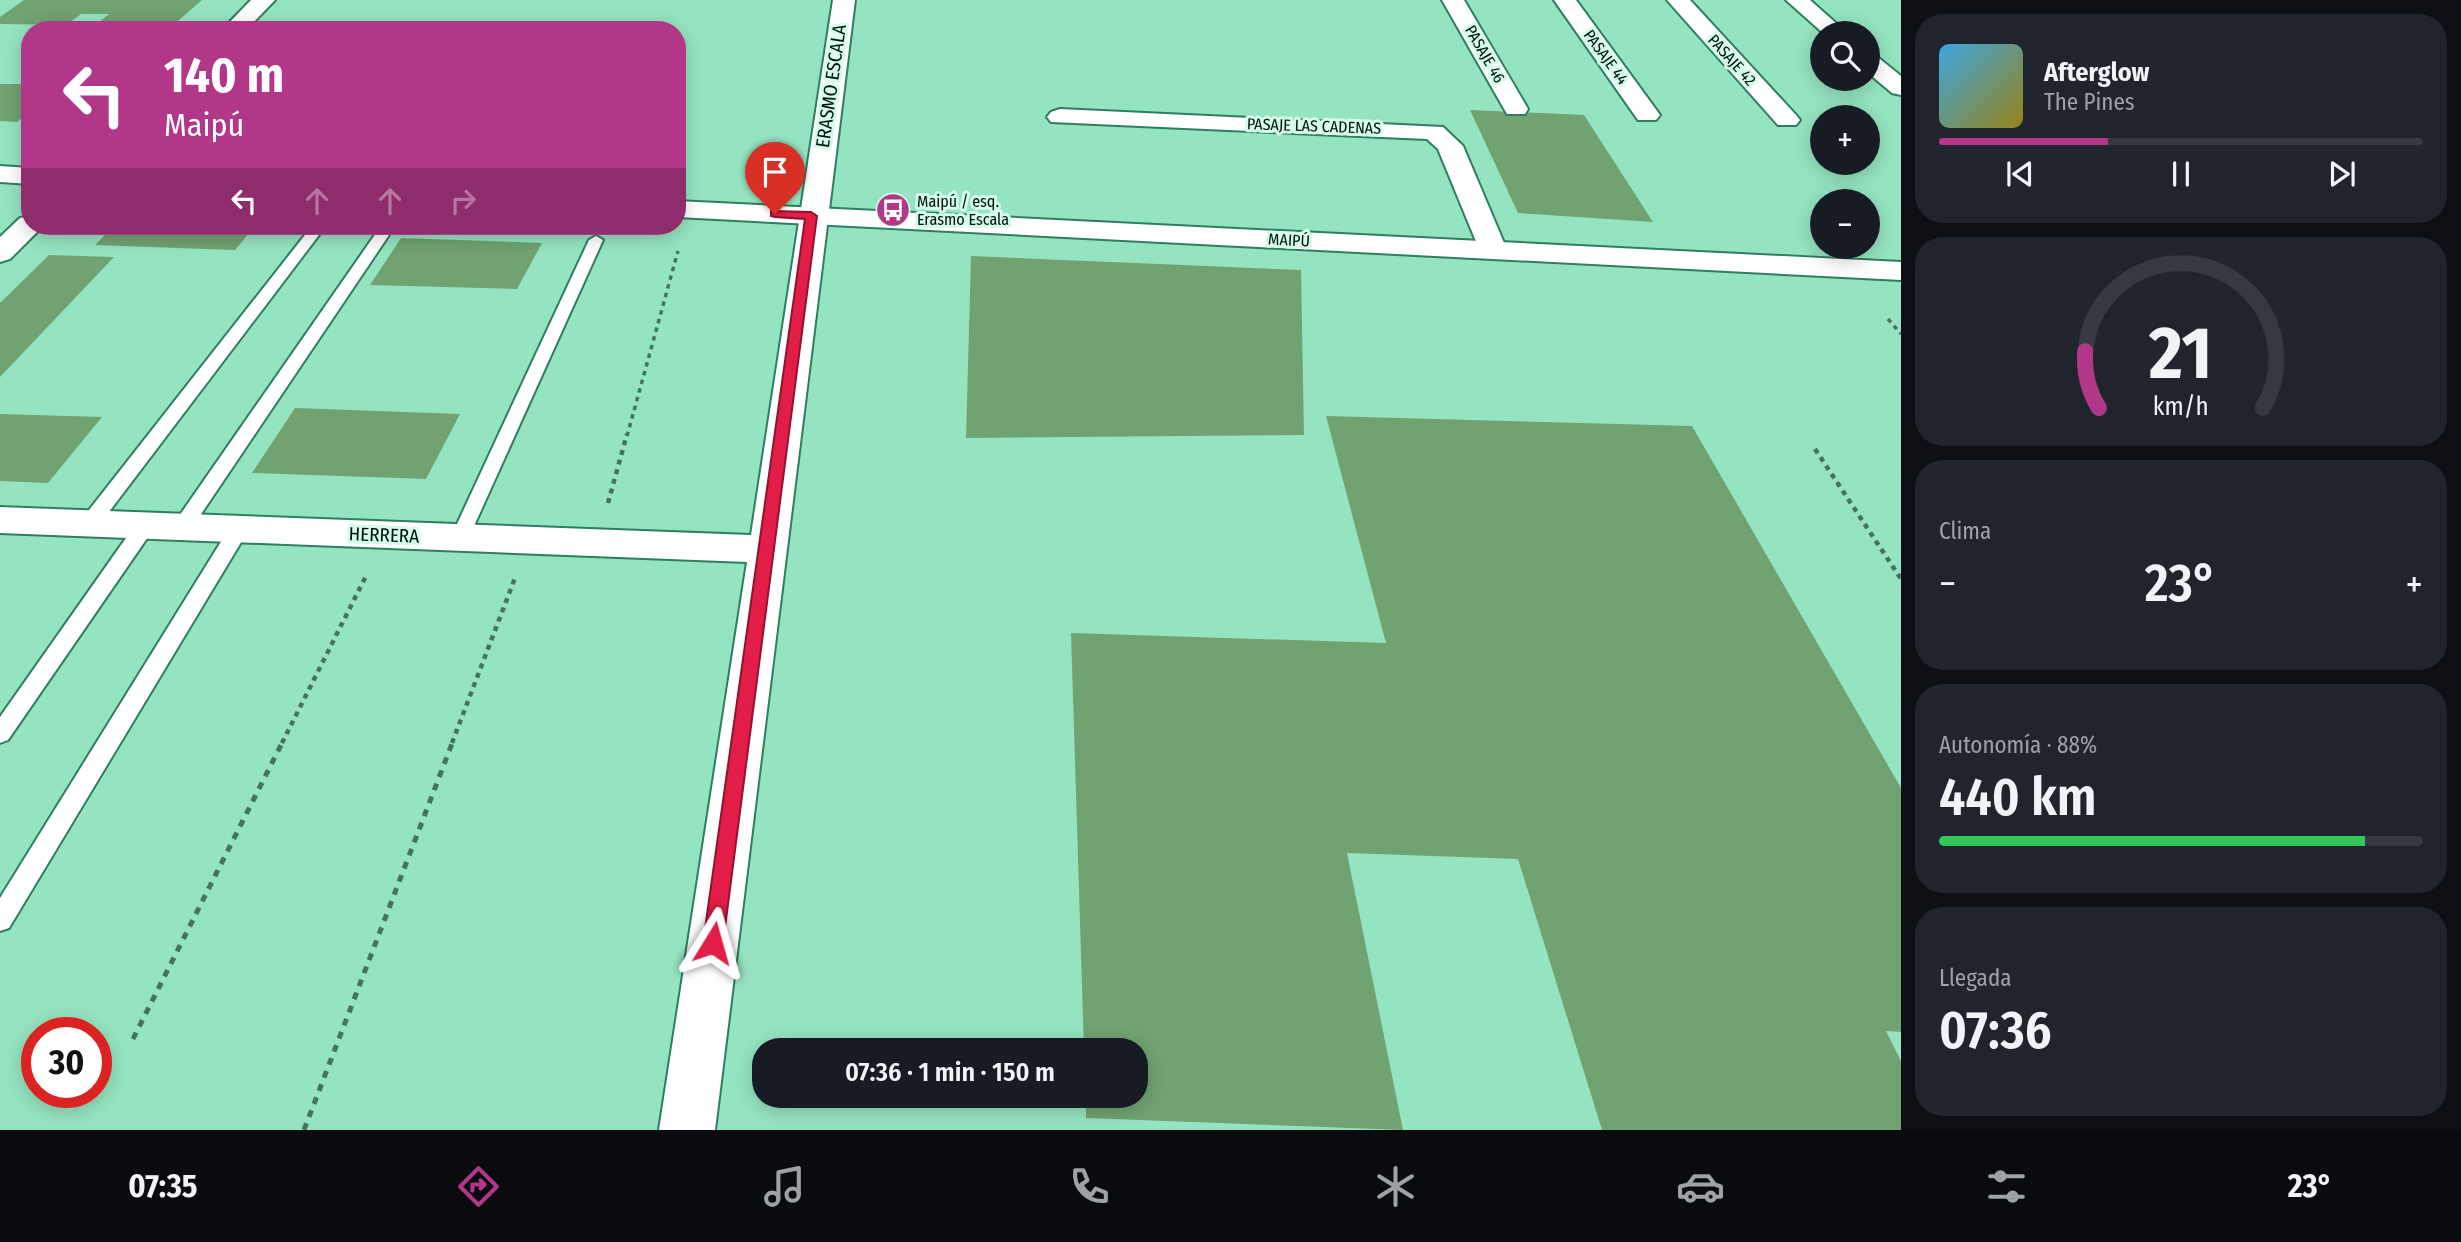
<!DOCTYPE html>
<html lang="es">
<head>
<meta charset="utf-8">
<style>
  :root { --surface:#171b24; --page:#20242c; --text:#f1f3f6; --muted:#9ea1a6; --line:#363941; --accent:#b33788 }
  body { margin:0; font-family:"Fira Sans Condensed",sans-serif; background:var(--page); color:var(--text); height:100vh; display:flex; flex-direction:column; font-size:26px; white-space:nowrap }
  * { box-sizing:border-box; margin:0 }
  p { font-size:23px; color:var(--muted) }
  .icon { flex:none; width:38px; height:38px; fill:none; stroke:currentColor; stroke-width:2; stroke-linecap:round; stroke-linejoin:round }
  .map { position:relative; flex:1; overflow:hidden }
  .panel { display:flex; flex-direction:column; gap:14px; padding:14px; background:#0d0f14; width:560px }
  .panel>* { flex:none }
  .guide { position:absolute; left:21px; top:21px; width:665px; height:214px; border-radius:28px; box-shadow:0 4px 18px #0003; background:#b33788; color:#fff; overflow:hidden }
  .fabs { position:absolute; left:1810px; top:21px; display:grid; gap:14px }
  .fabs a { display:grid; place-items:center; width:70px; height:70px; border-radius:50%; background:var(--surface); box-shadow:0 4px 18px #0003; font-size:35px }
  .speed { position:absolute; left:21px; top:1017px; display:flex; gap:14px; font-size:35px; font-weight:700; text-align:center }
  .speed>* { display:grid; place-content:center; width:91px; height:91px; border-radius:50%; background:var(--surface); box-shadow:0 4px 18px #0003; line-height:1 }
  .speed .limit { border:10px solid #d22; background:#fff; color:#111 }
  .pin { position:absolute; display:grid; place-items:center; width:60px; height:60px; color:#fff; margin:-72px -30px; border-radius:50% 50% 50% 0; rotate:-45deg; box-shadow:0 0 7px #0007 }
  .pin .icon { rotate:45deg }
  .me { position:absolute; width:77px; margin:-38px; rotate:8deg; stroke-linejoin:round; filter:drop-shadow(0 0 5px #0008) }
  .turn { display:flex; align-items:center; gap:24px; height:147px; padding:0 28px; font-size:32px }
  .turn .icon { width:91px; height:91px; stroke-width:2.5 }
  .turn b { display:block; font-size:49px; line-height:60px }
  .lanes { display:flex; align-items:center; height:66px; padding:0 28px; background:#0003; justify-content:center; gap:35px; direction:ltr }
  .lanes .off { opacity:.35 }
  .big { font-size:52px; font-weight:600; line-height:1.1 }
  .panel .tile { flex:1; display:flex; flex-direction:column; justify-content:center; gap:10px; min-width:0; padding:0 24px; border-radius:28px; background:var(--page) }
  .panel .dial { align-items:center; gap:0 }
  .dial svg { height:182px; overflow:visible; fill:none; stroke:var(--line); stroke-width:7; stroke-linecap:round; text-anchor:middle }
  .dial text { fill:var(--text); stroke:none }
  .song { display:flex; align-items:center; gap:21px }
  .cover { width:84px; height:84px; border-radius:10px; background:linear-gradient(135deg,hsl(200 70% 55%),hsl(50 70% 35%)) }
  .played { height:7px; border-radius:4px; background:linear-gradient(90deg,var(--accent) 35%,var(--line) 35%) }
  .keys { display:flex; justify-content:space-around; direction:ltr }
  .heat { display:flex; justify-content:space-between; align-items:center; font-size:38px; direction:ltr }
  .charge { height:10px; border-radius:5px; background:linear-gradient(90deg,#34c759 88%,var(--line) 0) }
  .trip { position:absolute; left:752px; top:1038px; width:396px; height:70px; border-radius:28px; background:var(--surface); box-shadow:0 4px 18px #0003; font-weight:600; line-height:70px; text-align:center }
  .tabs { display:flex; height:112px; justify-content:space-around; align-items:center; background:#090b0e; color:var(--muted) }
  .tabs .icon { width:49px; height:49px }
  .tabs .on { color:var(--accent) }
  .tabs b { font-size:32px; color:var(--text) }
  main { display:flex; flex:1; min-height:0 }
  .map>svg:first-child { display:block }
</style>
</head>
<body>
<main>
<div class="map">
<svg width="1901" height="1130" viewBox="0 0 1901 1130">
  <rect width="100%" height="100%" fill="#95e4c1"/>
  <g fill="#70a371">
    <path d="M24,0H202L170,28L93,27L109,14H81L66,25L0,24V17Z"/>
    <path d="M0,84H30L22,93H30V111L17,122L0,121Z"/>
    <path d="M1470,110L1584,115L1653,222L1518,213Z"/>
    <path d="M114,226H255L235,250L95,245Z"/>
    <path d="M401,238L542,243L517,289L370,285Z"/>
    <path d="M49,255L114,257L0,377V303Z"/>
    <path d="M971,256L1301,270L1304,435L966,438Z"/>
    <path d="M295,408L460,414L426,479L252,473Z"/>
    <path d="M0,414L102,417L48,483L0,481Z"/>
    <path d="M1326,416L1692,426L1901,788V1032L1886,1031L1901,1061V1130H1602L1518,859L1347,853L1403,1130L1086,1118V1096H1136V1050H1084L1071,633L1386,643Z"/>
  </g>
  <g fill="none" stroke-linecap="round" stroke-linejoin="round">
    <g stroke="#2e7e60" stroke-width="4">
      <g id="service">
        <path d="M312,226L325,227L96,529H82L80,524L82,519Z"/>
        <path d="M381,226H391L393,229L189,532H175L173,527L175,522Z"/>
        <path d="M596,236L603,240L469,537L460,544L453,542L451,537L589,240Z"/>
        <path d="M145,519L152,521L154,526L152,531L8,740L0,743V717L138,521Z"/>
        <path d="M239,522L246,524L248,529L246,534L9,928L0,931V898L232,524Z"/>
      </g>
    </g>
    <g stroke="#2e7e60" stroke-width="4">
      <g id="minor">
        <path d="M833,0H855L715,1130H659L747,562L0,533V507L751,535Z"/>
        <path d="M1442,0H1464L1528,109L1525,114H1507Z"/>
        <path d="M1554,0H1576L1660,115L1656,120H1638Z"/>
        <path d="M1667,0H1690L1796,115L1800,120L1796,125H1778Z"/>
        <path d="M1786,0H1810L1847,33H1823Z"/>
        <path d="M1867,53L1875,55L1901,76V95L1892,93L1867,72Z"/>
        <path d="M1060,109L1443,127L1463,146L1507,250L1502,256L1492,259L1482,256L1438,149L1427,139L1051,122L1047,117L1051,112Z"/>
      </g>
    </g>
    <g stroke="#2e7e60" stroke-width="4">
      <g id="tertiary">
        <path d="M251,0H275L246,30H222Z"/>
        <path d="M0,166L30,168V184L0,182Z"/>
        <path d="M677,201L1901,262V280L677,217Z"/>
        <path d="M30,216V226H43L10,259L0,262V237L20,218Z"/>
      </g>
    </g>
    <g stroke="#45735e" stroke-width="3.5" stroke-dasharray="4.5 4.5" stroke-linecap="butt">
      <path d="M1888,319L1901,334"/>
      <path d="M627,436L678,251"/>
    </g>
    <g stroke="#45735e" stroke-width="4.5" stroke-dasharray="5 5" stroke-linecap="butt">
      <path d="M1815,449L1901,579"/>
      <path d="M608,503L627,434"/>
      <path d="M282,743L367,574"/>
      <path d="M452,743L515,578"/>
    </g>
    <g stroke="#45735e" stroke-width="5" stroke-dasharray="7 7" stroke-linecap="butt">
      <path d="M133,1039L283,741"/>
      <path d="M304,1130L453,741"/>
    </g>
    <use href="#service" fill="#fff" fill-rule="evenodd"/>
    <use href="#minor" fill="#fff" fill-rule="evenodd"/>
    <use href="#tertiary" fill="#fff" fill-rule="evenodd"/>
  </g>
  <path fill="#e11d48" stroke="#92132f" stroke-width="2" d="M771,211L811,212L817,216L723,943L720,949L713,952L706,949L703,943L805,219L775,217L771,216Z"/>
  <defs>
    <g id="bus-disc" transform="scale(1.75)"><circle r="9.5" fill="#b33788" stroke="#d5fbe9"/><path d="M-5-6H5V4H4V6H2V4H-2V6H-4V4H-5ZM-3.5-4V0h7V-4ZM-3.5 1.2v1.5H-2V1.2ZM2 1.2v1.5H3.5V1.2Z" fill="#fff"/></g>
  </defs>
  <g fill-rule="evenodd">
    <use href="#bus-disc" x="893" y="210"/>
  </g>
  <g text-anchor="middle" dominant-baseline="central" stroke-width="6" stroke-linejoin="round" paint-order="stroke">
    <g font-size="16" fill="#00130a" stroke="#d5fbe9">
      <text transform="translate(1485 54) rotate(60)">PASAJE 46</text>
      <text transform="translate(1606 57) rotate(54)">PASAJE 44</text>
      <text transform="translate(1732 60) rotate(48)">PASAJE 42</text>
      <text transform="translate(1314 126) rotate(2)">PASAJE LAS CADENAS</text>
      <text transform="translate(1289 240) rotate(3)">MAIPÚ</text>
    </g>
    <g font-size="16" fill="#00130a" stroke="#d5fbe9" text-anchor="start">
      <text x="917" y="201">Maipú / esq.<tspan x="917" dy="18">Erasmo Escala</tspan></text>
    </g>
    <g font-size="19" fill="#00130a" stroke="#d5fbe9">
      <text transform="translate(831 86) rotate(-82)">ERASMO ESCALA</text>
      <text transform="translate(384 535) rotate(2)">HERRERA</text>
    </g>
  </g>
</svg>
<div class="fabs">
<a><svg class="icon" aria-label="search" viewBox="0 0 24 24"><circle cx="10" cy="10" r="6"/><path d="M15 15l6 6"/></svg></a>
<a>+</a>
<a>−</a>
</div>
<div class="speed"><div class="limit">30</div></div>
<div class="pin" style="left:775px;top:214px;background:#d93025"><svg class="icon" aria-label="arrive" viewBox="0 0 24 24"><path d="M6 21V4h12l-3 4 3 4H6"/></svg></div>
<svg class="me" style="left:713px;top:943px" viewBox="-20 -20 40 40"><path d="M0-17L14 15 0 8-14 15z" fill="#e11d48" stroke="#fff" stroke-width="4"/></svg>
<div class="trip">07:36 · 1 min · 150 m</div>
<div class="guide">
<div class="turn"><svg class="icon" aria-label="left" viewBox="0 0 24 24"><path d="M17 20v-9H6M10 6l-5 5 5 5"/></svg><div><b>140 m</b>Maipú</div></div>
<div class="lanes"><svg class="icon" aria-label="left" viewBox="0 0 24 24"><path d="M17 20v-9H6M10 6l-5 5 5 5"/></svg><svg class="icon off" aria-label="ahead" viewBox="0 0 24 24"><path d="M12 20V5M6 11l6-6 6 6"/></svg><svg class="icon off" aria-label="ahead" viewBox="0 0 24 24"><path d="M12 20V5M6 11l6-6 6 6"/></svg><svg class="icon off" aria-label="right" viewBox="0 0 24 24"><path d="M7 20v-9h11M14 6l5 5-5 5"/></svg></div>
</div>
</div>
<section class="panel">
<div class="tile">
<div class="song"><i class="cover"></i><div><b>Afterglow</b><p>The Pines</p></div></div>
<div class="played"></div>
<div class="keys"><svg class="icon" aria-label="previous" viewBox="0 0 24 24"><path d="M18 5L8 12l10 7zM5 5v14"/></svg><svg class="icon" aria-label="pause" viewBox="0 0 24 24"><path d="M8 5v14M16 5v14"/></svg><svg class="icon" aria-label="next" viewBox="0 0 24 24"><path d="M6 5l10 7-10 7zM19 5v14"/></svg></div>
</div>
<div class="tile dial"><svg viewBox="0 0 100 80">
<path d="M14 69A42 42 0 1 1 86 69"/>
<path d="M14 69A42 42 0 0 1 8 44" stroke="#b33788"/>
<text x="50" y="56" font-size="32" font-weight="700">21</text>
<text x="50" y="72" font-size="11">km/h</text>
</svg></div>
<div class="tile"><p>Clima</p>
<div class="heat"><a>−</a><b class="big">23°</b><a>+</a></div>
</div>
<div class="tile"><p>Autonomía · 88%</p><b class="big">440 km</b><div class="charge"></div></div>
<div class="tile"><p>Llegada</p><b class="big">07:36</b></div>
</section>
</main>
<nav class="tabs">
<b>07:35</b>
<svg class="icon on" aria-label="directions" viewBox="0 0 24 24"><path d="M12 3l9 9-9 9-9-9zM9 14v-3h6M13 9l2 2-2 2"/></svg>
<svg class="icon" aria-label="music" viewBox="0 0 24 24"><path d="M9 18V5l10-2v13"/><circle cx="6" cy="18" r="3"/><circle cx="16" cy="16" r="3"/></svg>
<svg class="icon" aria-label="phone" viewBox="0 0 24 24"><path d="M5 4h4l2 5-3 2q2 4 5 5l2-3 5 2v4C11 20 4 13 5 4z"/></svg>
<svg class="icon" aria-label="climate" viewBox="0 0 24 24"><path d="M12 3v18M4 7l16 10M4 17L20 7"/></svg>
<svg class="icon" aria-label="car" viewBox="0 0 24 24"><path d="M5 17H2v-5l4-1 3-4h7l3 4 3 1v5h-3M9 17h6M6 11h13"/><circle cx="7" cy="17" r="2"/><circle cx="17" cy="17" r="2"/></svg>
<svg class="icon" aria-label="filters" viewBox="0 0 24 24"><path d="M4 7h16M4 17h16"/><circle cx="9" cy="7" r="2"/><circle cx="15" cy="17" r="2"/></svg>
<b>23°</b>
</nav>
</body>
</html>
